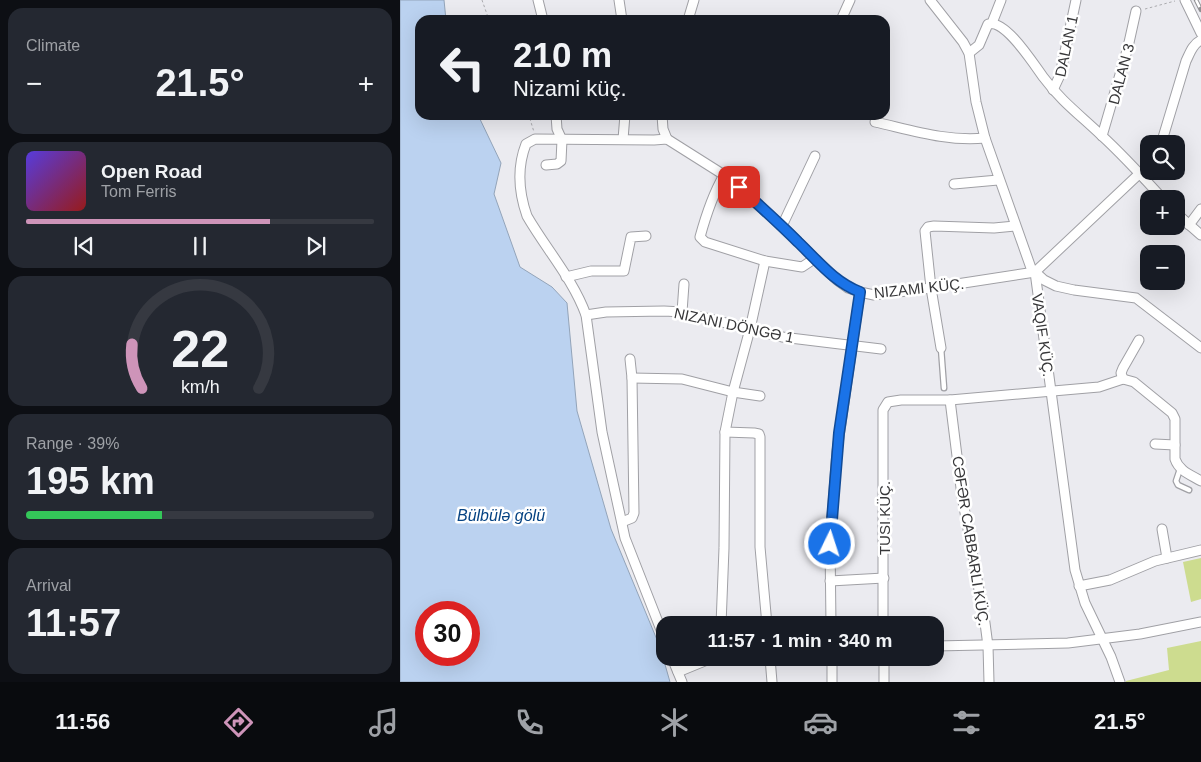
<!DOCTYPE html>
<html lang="en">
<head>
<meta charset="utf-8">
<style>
  :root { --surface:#171b24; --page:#242831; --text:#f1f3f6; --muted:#9ea1a6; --line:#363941; --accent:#ce94b9 }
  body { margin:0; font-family:Helvetica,sans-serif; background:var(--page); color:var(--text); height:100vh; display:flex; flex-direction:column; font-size:19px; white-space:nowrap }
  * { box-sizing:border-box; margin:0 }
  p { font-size:16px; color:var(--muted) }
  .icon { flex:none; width:28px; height:28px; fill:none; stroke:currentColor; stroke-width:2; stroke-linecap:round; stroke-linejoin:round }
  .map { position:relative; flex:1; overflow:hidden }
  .sheet { display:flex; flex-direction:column; gap:8px; padding:8px; background:#0d0f14; width:400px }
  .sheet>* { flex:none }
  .banner { position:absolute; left:15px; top:15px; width:475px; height:105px; border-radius:15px; box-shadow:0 5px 20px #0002; background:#171b24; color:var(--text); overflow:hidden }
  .tools { position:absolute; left:740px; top:135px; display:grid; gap:10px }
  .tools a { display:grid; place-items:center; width:45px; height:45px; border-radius:10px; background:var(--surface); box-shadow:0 5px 20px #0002; font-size:25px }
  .speed { position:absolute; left:15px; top:601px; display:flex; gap:10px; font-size:25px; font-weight:700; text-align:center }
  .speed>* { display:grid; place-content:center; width:65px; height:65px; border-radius:50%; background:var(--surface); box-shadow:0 5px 20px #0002; line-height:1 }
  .speed .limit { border:8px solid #d22; background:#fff; color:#111 }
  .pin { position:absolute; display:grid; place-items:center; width:42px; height:42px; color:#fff; margin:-21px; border-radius:10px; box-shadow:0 2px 8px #0006 }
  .me { position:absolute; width:55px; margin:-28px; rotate:4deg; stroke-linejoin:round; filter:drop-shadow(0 0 4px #0008) }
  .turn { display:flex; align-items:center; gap:18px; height:105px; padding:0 15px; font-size:22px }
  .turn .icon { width:65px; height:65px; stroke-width:2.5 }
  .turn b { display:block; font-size:35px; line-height:42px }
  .big { font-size:38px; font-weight:700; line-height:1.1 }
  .sheet .widget { flex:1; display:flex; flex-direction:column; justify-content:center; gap:8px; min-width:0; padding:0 18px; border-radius:15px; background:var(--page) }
  .sheet .dial { align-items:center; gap:0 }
  .dial svg { height:130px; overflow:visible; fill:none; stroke:var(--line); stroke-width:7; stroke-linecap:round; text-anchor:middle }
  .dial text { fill:var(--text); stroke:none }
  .song { display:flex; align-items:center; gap:15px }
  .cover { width:60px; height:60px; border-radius:8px; background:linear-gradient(135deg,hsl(250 70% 55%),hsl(0 70% 35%)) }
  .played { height:5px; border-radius:2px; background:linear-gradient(90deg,var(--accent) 70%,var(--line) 70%) }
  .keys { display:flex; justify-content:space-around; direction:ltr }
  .heat { display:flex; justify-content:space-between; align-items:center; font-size:28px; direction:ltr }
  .charge { height:8px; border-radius:4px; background:linear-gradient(90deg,#34c759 39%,var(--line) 0) }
  .trip { position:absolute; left:256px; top:616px; width:288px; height:50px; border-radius:15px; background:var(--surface); box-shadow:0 5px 20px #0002; font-weight:700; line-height:50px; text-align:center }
  .menu { display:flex; height:80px; justify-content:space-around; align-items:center; background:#090b0e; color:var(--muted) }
  .menu .icon { width:35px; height:35px }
  .menu .active { color:var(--accent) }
  .menu b { font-size:22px; color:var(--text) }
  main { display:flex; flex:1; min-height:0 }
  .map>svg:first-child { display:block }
</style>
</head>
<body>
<main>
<section class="sheet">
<div class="widget"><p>Climate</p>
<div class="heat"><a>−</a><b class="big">21.5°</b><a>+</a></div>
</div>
<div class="widget">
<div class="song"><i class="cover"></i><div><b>Open Road</b><p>Tom Ferris</p></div></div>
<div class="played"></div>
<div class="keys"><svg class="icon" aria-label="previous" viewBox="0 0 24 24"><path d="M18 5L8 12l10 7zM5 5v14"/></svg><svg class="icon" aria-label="pause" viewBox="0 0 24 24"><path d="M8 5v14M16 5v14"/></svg><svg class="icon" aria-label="next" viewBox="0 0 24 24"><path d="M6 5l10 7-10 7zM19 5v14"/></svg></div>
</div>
<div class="widget dial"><svg viewBox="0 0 100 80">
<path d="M14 69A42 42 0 1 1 86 69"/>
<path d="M14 69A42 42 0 0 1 8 42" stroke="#ce94b9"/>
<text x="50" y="56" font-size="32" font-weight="700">22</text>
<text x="50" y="72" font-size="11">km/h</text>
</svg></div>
<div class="widget"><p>Range · 39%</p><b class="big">195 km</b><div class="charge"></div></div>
<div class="widget"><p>Arrival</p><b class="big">11:57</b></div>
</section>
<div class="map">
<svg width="801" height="682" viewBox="0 0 801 682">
  <rect width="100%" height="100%" fill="#ebebf0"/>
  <g fill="#cddc8f">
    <path d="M801,558V599L791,602L783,562Z"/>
    <path d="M801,641V682H726V681L769,670L767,648Z"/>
  </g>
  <path fill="#bbd2f0" stroke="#93a4b9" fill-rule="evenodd" d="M0,0H44L46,20H20V115H78L101,163L94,194L120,267L152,287L167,303L177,411L211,529L260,647L270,682H0ZM26,612H69V655H26Z"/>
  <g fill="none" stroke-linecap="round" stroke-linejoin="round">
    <g stroke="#a0a0a5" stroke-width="7">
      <g id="lane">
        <path d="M541,348L544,388"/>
        <path d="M780,469L776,481L778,485L789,490"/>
      </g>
    </g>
    <g stroke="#a0a0a5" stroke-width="11">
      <g id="street">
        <path d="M138,0L143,20"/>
        <path d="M219,0L222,20"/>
        <path d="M530,0L563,42L569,53L576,102L585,138L631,268L644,280L656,286L674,290L736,298L801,348"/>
        <path d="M785,0L801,33"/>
        <path d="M288,20L294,0"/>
        <path d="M441,20L450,0"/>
        <path d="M592,23L601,0"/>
        <path d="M569,53L579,45L588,24C606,19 634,65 644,78C661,101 680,115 701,135C723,155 743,177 763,199"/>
        <path d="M653,90L660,75L676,0"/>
        <path d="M262,115L263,129L267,139"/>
        <path d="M475,122C511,130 548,142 585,138"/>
        <path d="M702,136L728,47L736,11"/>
        <path d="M223,139L225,115"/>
        <path d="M761,144L786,61C790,53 792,45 801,40"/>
        <path d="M146,165L157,164L161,161L162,140L157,129L156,115"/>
        <path d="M324,175C313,194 306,215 300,237L305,242L365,261L402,267L414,259"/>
        <path d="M745,179L751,171"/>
        <path d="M554,184L598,180"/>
        <path d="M776,213L801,235"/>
        <path d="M789,225L801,209"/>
        <path d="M382,226L415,156"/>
        <path d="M635,272L675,570L685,603L711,657L720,682"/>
        <path d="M166,277L191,271H224L231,237L246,236"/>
        <path d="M282,312L284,284"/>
        <path d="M186,315L206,312L264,311L282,312L382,337L481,349"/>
        <path d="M541,348L531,288L525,231L528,227L534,226L594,228L615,226"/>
        <path d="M232,378L282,379L333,392L360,396"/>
        <path d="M723,379L721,373L723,368L739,340"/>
        <path d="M550,400L562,496L585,623L588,646L589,682"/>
        <path d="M325,432L354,433L359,434L360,437V547L367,625"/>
        <path d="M755,444L775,445"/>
        <path d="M222,522L232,518L234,513L232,378L230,359"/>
        <path d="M762,529L767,558"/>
        <path d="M430,581L484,578"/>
        <path d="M679,586L710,580L755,561L801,550"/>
        <path d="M321,625L324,548L325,432L333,392L350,329L365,261"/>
        <path d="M431,625L430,544L437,451L460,292"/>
        <path d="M483,625V410L488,402L501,400H550L699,387L723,379L734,382L772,413L775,419V459C779,471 791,475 801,481"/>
        <path d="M265,640L225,538L202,432L186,315C173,279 146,249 127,216C119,193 117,167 126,144L135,139L254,140L267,139L324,175L382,226L437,280L448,288L460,292L474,295L531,288L635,272L739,174"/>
        <path d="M535,646L668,643L740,634L801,622"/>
        <path d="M272,658L282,682"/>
        <path d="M370,658L372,682"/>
        <path d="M432,658V682"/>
        <path d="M484,658V682"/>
        <path d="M278,672L312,658"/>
      </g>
    </g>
    <g stroke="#ababaf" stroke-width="1" stroke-dasharray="2.5 2.5" stroke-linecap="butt">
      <path d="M82,0L89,20"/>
      <path d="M745,9L775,1"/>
      <path d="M126,115L130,119L134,132"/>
    </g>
    <use href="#lane" stroke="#fff" stroke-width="4.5"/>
    <use href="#street" stroke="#fff" stroke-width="9"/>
    <g stroke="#8f8f92" stroke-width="4.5">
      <path id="rail" d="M796,0L801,10"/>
    </g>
    <use href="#rail" stroke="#fff" stroke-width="2.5" stroke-dasharray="8" stroke-linecap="butt"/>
  </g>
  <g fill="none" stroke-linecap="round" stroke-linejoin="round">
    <g stroke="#114b97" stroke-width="12">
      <path id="route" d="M339,187C359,205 379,223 398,242C418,261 434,282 460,292L439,433L430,544"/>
    </g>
    <use href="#route" stroke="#1a73e8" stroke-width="9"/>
  </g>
  <g text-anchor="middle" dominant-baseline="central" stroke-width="5" stroke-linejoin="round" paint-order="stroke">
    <g font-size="15" fill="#373739" stroke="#fff">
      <text transform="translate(666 46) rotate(-78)">DALAN 1</text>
      <text transform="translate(721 74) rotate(-75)">DALAN 3</text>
      <text transform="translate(519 288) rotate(-6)">NIZAMI KÜÇ.</text>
      <text transform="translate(334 325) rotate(12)">NIZANI DÖNGƏ 1</text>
      <text transform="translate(643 335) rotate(82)">VAQIF KÜÇ.</text>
      <text transform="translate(484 518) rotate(-90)">TUSI KÜÇ.</text>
      <text transform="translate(571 541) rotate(81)">CƏFƏR CABBARLI KÜÇ.</text>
    </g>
    <g font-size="16" font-style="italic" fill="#064383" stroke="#fff">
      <text x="101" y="515">Bülbülə gölü</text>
    </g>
  </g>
</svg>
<div class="tools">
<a><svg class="icon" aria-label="search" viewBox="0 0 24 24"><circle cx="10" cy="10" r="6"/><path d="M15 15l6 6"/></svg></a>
<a>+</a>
<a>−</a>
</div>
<div class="speed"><div class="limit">30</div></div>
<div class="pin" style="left:339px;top:187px;background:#d93025"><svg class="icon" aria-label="arrive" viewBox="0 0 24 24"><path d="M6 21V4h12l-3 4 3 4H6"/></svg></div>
<svg class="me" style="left:430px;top:544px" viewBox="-20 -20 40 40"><circle r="17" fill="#1a73e8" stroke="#fff" stroke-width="3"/><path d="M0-11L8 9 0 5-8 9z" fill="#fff"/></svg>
<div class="trip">11:57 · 1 min · 340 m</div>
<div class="banner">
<div class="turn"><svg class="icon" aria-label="left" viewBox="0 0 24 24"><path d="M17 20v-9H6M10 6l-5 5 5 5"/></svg><div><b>210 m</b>Nizami küç.</div></div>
</div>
</div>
</main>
<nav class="menu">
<b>11:56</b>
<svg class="icon active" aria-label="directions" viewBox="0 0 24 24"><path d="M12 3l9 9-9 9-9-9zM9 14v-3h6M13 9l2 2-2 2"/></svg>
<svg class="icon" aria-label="music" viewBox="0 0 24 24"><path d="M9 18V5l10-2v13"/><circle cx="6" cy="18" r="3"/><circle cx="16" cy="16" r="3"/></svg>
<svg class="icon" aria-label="phone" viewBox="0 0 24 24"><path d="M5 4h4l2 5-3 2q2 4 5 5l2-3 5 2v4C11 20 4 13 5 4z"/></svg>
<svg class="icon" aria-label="climate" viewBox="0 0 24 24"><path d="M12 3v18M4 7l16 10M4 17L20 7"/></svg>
<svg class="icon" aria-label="car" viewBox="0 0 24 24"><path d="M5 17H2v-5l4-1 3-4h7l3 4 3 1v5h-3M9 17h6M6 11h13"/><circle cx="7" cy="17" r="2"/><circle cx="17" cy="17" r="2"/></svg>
<svg class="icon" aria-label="filters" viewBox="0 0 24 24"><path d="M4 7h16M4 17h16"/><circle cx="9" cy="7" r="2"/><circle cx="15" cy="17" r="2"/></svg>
<b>21.5°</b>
</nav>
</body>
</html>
